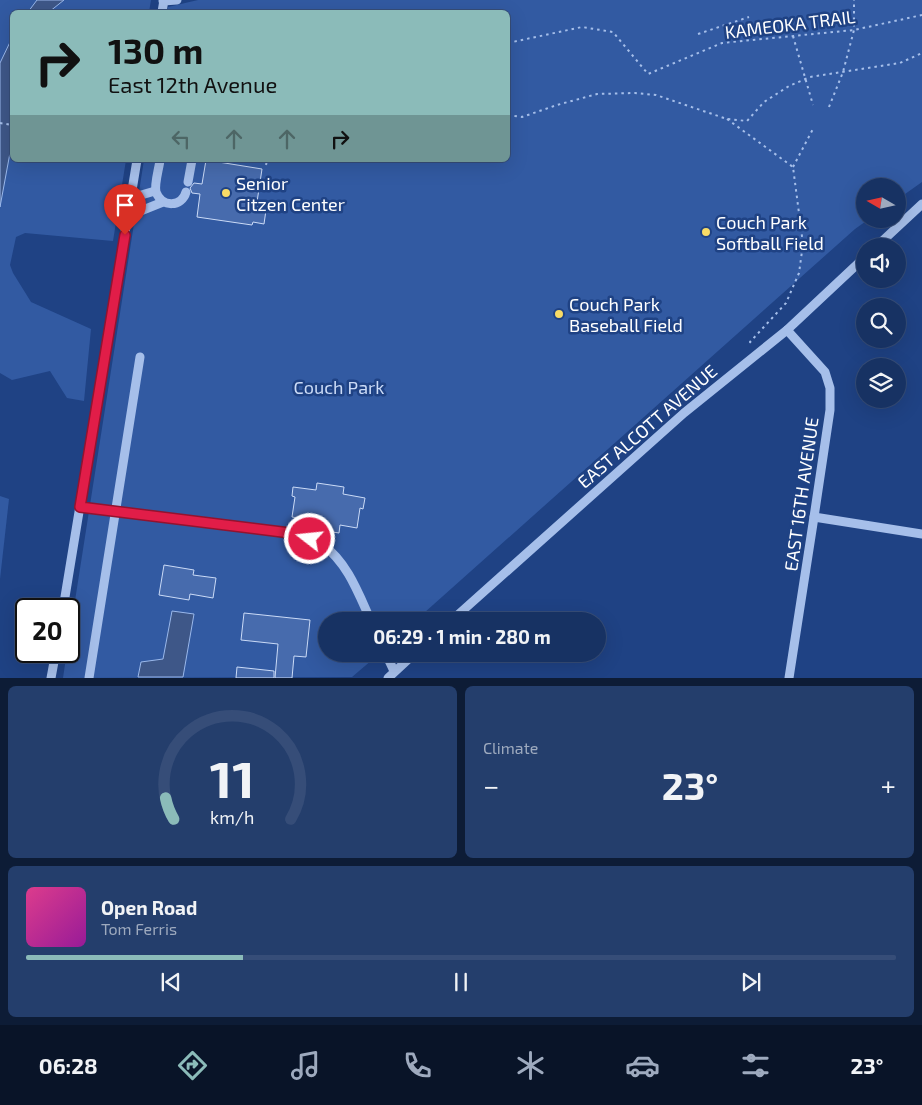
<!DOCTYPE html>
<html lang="en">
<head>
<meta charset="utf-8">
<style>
  :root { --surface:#173263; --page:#243e6c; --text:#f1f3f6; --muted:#9eaabe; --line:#364d78; --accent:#8bbbb9 }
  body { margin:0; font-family:"Exo 2",sans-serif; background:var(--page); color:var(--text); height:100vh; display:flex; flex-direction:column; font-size:19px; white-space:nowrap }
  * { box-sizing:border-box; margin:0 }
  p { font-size:16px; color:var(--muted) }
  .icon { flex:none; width:28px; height:28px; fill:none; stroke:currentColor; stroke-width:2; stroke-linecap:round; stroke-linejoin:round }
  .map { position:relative; height:678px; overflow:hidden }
  .drawer { display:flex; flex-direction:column; gap:8px; padding:8px; background:#0d1c36; flex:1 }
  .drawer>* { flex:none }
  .guide { position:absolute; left:10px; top:10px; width:500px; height:152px; border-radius:8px; box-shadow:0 5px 20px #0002,0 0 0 1px var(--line); background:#8bbbb9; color:#111; overflow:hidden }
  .needle { width:32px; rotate:279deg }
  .tools { position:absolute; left:856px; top:178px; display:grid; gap:10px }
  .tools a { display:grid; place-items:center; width:50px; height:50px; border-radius:50%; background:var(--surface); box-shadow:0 5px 20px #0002,0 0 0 1px var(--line); font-size:25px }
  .speed { position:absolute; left:15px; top:598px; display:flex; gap:10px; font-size:25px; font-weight:700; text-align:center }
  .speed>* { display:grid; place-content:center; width:65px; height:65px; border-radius:50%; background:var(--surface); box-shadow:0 5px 20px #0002,0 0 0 1px var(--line); line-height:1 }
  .speed .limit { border:2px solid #111; border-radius:8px; background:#fff; color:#111 }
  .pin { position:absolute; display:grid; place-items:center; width:42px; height:42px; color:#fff; margin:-51px -21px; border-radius:50% 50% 50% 0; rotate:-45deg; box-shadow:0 0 5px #0007 }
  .pin .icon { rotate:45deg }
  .me { position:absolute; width:55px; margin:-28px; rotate:286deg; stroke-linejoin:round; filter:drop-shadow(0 0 4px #0008) }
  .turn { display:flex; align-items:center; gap:18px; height:105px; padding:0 15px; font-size:22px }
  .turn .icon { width:65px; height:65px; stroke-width:2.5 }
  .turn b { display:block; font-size:35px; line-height:42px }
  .lanes { display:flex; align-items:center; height:48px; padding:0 15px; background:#0003; justify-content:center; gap:25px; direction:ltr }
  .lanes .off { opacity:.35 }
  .big { font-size:38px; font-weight:700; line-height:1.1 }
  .drawer .tile { flex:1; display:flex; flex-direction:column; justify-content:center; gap:8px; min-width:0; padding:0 18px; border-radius:8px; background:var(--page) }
  .drawer .dial { align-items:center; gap:0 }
  .dial svg { height:130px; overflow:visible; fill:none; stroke:var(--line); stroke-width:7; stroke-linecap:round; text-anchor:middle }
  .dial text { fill:var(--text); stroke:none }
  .song { display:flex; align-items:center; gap:15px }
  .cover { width:60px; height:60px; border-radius:8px; background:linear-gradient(135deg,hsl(330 70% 55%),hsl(300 70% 35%)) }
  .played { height:5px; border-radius:2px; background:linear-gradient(90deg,var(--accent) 25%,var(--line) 25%) }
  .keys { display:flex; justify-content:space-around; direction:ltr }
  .heat { display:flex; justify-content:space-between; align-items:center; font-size:28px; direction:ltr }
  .drawer .tiles { flex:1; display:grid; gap:8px; grid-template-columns:1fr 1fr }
  .tile:last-child { grid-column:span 2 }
  .trip { position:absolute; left:318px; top:612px; width:288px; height:50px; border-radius:25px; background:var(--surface); box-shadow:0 5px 20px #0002,0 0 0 1px var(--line); font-weight:700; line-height:50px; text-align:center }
  .menu { display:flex; height:80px; justify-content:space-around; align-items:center; background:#091428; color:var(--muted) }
  .menu .icon { width:35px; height:35px }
  .menu .current { color:var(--accent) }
  .menu b { font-size:22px; color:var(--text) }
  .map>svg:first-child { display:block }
</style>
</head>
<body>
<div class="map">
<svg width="922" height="678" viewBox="0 0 922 678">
  <rect width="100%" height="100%" fill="#1f4284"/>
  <g fill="#325aa2">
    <path d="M0,0H151L149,12H12V160H126L113,241L25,233L16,237L10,265L13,273L31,302L91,329L84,401L67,398L50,371L12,380L0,373Z"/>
    <path d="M198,0H922V182L898,199V186H865V219H869L855,229L415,621H326V654H379L352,677L63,678L67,651H69V639L144,160H508V12H167L168,7Z"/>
    <path d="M0,496L9,499L0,579Z"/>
  </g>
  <g fill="#3e5788" stroke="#9ab8eb">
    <path d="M37,0H64L49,12H28Z"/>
    <path d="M12,38V142L0,207V63Z"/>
    <path d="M172,611L194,614L183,677H138L141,662L163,659Z"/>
  </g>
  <g fill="#476bad" stroke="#cbdbf7">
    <path d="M206,160L262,169L257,202L263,204L262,209L266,210L264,224L253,222L252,225L197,217L200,194L192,193L190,188L194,183L202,184Z"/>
    <path d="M317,483L344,487L343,494L365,498L363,509L360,508L357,528L340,525L339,533L307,528L308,520L292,517L295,497L292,496L293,487L316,490Z"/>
    <path d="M164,565L194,570L193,575L216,578L213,598L190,594L189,600L159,595Z"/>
    <path d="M244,613L310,620L306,657L294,656L292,678H275L278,644L241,640Z"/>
    <path d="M237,667L274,671V678H236Z"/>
  </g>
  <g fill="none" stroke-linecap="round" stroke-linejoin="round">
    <g stroke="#a6bfea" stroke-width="2" stroke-dasharray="2.5 4" stroke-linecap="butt">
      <path d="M205,12H207"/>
      <path d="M388,12H395"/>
      <path d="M698,34L749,17"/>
      <path d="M793,36L813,105"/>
      <path d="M508,43L582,27L613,32L648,74L722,43L854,30L922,15"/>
      <path d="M829,107L843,72L854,30V0"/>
      <path d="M508,115L522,117L557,105L597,94L635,93L656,95L727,119L747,121L764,102L789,86L810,77L900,63L922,53"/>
      <path d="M727,119L793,167L803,244L799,273L786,303L750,342L752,344"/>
      <path d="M0,123L12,125"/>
      <path d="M266,165L267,160"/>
      <path d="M793,167L814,127"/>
    </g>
    <g stroke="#a6bfea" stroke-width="9">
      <path d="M163,1L177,0"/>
      <path d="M162,12L164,0"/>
      <path d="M160,160C159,169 154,184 156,192C162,208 182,207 186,192"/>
      <path d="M188,182L192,160"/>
      <path d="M131,198L155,191"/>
      <path d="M128,216L163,202"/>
      <path d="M877,246L922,204"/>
      <path d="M787,330L825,372L830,388V410L814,517L789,678"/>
      <path d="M80,507L298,534C306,538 317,540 323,545C348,563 359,595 371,621"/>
      <path d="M814,517L922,534"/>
      <path d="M63,609L137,160"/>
      <path d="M451,621L684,413L787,330L865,257"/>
      <path d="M386,654L394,671"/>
      <path d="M51,678L56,651"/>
      <path d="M89,678L140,357"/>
      <path d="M388,678L414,654"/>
    </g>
  </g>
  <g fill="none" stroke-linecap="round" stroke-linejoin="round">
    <g stroke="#92132f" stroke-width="12">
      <path id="route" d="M125,235L80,507L298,534L310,539"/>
    </g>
    <use href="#route" stroke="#e11d48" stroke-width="9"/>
  </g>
  <g fill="#f8db66" stroke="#1f4284" stroke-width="2">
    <circle cx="226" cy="193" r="5"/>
    <circle cx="706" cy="232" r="5"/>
    <circle cx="559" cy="314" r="5"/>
  </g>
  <g text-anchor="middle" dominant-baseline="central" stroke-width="5" stroke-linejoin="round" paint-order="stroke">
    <g font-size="18" fill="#fff" stroke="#1f4284">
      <text transform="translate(790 24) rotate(-7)">KAMEOKA TRAIL</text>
      <text transform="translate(647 426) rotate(-41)">EAST ALCOTT AVENUE</text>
      <text transform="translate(801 494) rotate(-82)">EAST 16TH AVENUE</text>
    </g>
    <g font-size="18" fill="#fff" stroke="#1f4284" text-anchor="start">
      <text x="236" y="183">Senior<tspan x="236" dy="21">Citzen Center</tspan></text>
      <text x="716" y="222">Couch Park<tspan x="716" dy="21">Softball Field</tspan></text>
      <text x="569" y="304">Couch Park<tspan x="569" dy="21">Baseball Field</tspan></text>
    </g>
    <g font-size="18" fill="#cbdbf7" stroke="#1f4284">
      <text x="339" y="387">Couch Park</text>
    </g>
  </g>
</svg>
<div class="tools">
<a><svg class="needle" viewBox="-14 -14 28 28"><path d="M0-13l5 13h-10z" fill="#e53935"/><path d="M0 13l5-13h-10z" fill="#9eaabe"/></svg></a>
<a><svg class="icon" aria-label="sound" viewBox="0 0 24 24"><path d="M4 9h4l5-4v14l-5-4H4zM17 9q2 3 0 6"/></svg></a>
<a><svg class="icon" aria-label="search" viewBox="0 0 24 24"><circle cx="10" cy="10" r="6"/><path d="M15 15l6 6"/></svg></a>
<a><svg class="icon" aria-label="layers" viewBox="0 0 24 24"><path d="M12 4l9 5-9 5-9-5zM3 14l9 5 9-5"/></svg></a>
</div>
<div class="speed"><div class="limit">20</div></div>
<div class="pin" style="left:125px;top:235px;background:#d93025"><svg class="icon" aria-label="arrive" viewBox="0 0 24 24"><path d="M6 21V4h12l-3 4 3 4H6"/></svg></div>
<svg class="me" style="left:310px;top:539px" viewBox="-20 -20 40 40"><circle r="17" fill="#e11d48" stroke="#fff" stroke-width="3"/><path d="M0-11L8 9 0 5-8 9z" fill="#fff"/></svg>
<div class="trip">06:29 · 1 min · 280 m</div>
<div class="guide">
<div class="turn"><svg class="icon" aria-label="right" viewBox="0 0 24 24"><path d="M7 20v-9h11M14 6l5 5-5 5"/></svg><div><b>130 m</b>East 12th Avenue</div></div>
<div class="lanes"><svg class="icon off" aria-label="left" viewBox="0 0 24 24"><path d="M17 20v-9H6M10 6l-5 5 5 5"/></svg><svg class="icon off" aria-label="ahead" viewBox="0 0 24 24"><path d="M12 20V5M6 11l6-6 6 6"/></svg><svg class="icon off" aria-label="ahead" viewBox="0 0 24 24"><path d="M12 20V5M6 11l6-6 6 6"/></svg><svg class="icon" aria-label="right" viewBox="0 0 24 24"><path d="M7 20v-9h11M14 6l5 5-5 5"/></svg></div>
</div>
</div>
<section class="drawer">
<div class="tiles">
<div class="tile dial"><svg viewBox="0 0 100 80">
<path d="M14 69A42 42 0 1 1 86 69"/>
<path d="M14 69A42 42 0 0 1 9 56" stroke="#8bbbb9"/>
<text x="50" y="56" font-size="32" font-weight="700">11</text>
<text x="50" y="72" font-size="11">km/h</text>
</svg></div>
<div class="tile"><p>Climate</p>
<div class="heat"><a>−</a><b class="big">23°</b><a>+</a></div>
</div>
<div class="tile">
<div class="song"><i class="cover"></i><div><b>Open Road</b><p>Tom Ferris</p></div></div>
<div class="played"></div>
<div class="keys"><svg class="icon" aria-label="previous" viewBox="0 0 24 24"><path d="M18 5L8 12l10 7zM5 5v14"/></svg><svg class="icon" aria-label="pause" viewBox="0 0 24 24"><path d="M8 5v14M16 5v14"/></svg><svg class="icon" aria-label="next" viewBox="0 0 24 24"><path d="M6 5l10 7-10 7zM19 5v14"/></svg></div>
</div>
</div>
</section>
<nav class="menu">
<b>06:28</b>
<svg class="icon current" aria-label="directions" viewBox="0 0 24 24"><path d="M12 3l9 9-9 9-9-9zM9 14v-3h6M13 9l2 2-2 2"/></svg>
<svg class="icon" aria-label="music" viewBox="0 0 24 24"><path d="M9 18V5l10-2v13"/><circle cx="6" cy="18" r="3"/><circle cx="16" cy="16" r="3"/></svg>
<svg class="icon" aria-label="phone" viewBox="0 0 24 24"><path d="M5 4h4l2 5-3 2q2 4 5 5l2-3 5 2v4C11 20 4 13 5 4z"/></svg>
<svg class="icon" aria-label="climate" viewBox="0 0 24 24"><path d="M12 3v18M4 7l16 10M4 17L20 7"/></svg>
<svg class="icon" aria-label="car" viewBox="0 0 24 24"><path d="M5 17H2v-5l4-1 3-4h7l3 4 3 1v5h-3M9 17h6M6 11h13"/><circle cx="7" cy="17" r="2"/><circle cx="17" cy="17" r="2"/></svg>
<svg class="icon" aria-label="filters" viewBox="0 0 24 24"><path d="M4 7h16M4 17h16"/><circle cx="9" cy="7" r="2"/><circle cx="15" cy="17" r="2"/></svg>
<b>23°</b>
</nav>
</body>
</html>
